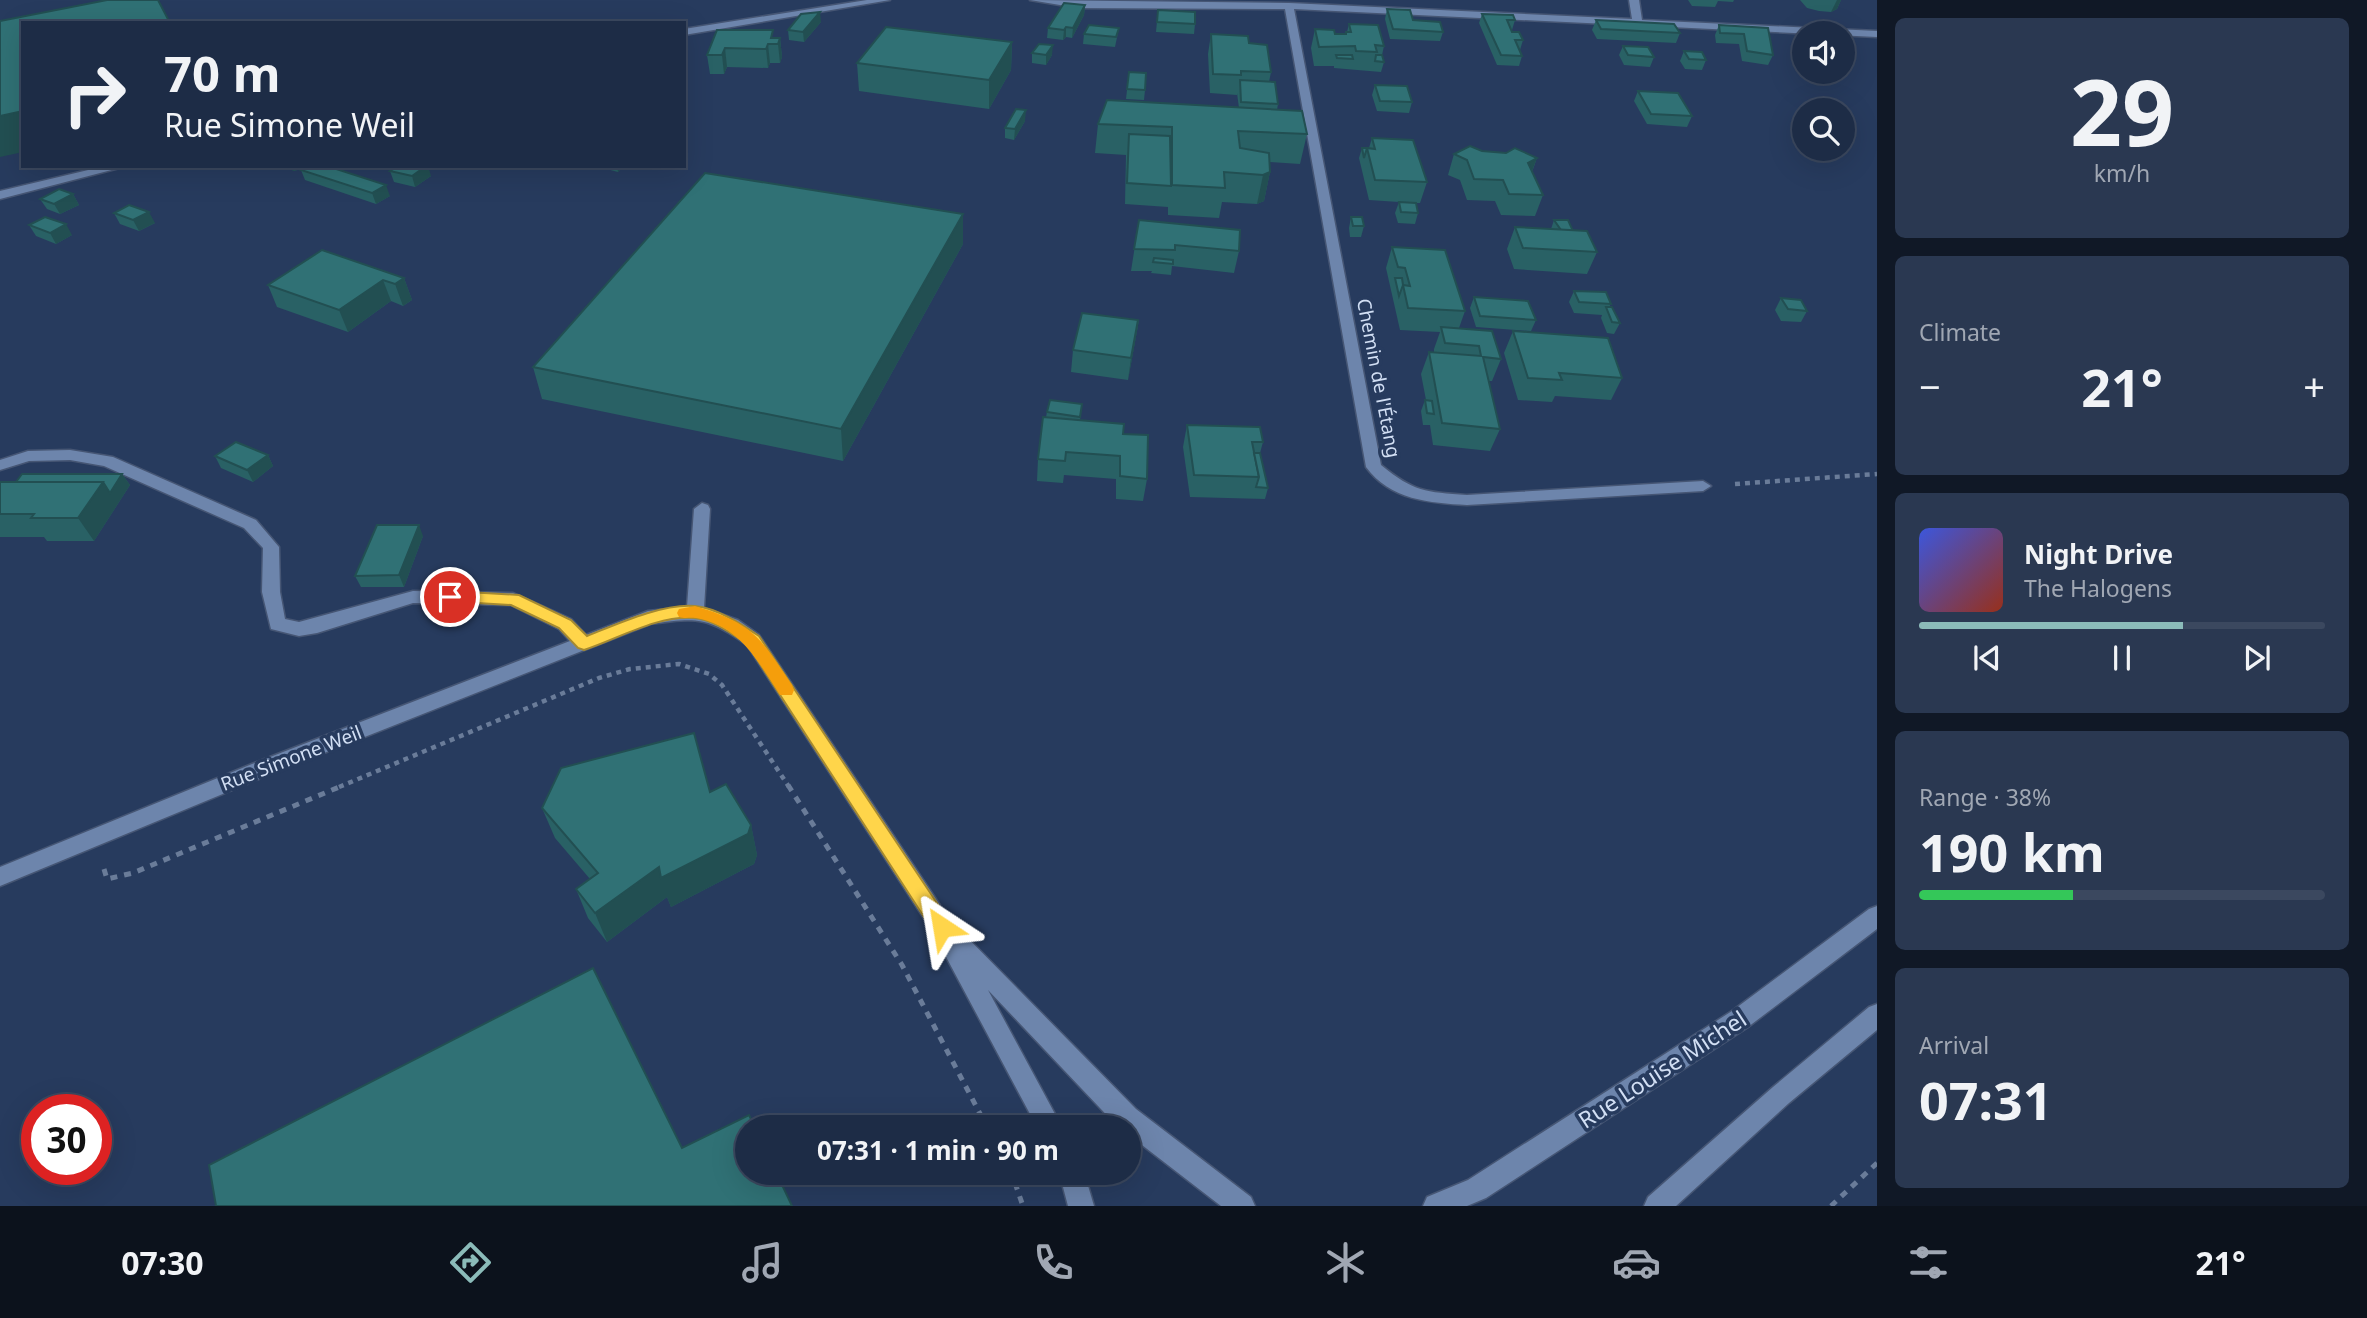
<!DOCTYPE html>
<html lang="en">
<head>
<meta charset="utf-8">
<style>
  :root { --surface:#1d2c46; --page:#2a3851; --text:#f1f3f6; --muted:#a0a7b3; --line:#3b485f; --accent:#8bbbb9 }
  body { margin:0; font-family:"Noto Sans",sans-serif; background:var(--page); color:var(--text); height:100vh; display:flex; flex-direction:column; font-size:26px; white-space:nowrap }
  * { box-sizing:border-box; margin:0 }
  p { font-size:23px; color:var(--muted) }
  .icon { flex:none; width:38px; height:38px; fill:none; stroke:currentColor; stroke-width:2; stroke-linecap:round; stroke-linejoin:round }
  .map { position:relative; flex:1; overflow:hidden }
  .details { display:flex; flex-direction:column; gap:18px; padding:18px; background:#101826; width:490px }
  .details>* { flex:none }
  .hud { position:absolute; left:21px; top:21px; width:665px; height:147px; border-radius:0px; box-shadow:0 7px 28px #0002,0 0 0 2px var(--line); background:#1d2c46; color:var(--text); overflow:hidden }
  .fabs { position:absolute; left:1792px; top:21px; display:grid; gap:14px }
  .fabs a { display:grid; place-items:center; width:63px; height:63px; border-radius:50%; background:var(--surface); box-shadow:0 7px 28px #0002,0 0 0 2px var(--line); font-size:35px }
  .speed { position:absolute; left:21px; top:1094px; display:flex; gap:14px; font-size:35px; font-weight:700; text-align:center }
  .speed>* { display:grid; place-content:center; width:91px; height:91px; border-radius:50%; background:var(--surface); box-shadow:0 7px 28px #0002,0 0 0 2px var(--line); line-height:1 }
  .speed .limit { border:10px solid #d22; background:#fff; color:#111 }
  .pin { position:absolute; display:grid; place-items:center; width:60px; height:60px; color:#fff; margin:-30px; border:4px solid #fff; border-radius:50%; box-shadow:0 2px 7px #0007 }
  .me { position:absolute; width:77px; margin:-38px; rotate:327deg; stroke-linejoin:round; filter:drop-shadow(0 0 5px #0008) }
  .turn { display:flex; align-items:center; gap:24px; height:147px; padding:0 28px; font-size:32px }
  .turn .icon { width:91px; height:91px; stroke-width:2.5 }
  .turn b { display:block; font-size:49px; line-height:60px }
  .big { font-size:52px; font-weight:700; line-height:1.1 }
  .details .tile { flex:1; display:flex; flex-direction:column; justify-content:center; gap:10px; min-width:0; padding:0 24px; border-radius:10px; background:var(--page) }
  .details .dial { align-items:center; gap:0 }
  .dial b { font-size:91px; line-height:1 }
  .song { display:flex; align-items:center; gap:21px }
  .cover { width:84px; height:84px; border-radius:10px; background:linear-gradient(135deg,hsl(230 70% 55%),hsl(10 70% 35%)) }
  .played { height:7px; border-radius:4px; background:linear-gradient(90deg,var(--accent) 65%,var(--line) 65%) }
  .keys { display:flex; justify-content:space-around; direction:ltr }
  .heat { display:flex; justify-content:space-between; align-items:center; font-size:38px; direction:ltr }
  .charge { height:10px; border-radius:5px; background:linear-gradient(90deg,#34c759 38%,var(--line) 0) }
  .trip { position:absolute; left:735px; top:1115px; width:406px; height:70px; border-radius:35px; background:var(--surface); box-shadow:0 7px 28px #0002,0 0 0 2px var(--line); font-weight:700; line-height:70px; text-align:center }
  .dock { display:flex; height:112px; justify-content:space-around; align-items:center; background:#0c121c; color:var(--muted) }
  .dock .icon { width:49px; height:49px }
  .dock .on { color:var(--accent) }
  .dock b { font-size:32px; color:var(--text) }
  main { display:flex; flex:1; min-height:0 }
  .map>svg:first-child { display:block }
</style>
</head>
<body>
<main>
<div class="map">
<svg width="1877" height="1206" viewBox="0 0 1877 1206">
  <rect width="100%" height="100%" fill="#273b5e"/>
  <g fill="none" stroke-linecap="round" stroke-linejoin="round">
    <g stroke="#465674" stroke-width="3">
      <g id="minor">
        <path d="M867,0H890L684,35V29Z"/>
        <path d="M1030,0L1289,3L1632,19L1629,0H1639L1642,20L1877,31V37L1294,9L1381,465C1414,492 1425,492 1467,495L1703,481L1711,486L1703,491L1467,505C1430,503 1390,500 1366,467L1285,9L1078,8Z"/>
        <path d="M105,166H127L0,199V191Z"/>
        <path d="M70,450L113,457L256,520L279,547L280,592L285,619L299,622L413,591L513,593L571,619L586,635L648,611L687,607L694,509L702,503L708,505L710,509L704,608L738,620L759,635L950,920L1136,1109L1251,1197L1255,1206H1221L1129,1135V1127H1118L988,990L1062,1127H1037L944,953L943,943L934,934L747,645C707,616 697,618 650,624L266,776L0,886V867L252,764L570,641L559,629L511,605L413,603L317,633L299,636L271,629L262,592L263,548L244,528L104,466L70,460L29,461L0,470V460L28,451Z"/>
        <path d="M1877,906V929L1748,1027L1486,1198L1467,1206H1423L1427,1197L1468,1180L1732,1011L1869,909Z"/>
        <path d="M1877,1004V1030L1789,1103L1676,1206H1644L1648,1197L1773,1087L1869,1007Z"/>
        <path d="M1059,1172H1084L1094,1206H1068Z"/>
      </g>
    </g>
    <g stroke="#6a7c99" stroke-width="4.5" stroke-dasharray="5 5" stroke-linecap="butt">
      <path d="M1735,484L1877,474"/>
      <path d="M339,787L599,678L630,669L679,664L709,674L722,685L789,787"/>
    </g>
    <g stroke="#6a7c99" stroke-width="5" stroke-dasharray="7 7" stroke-linecap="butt">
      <path d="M788,785L902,965L987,1127"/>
      <path d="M104,869L107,879L133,873L344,785"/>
      <path d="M1009,1172L1015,1183L1033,1172"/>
      <path d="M1015,1183L1023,1206"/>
      <path d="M1831,1206L1877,1163"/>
    </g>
    <use href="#minor" fill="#6d85ac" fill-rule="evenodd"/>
  </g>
  <g fill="#296165">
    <path d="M1688,0H1734L1733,2L1718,1L1715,7L1692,6Z"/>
    <path d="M1800,0H1858H1841L1837,9L1831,12L1819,11L1807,8Z"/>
    <path d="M1085,5L1084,15L1072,38L1066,37L1063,40L1047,38L1048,28Z"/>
    <path d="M1387,9L1413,20L1443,32L1440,41L1390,39L1385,19Z"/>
    <path d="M1158,10L1195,24L1194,34L1156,32Z"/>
    <path d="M1482,14L1515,20L1512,30H1511L1512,32L1523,40L1520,50L1522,56L1519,66L1497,65L1479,23Z"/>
    <path d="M1596,20L1680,33L1676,43L1597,39L1592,30Z"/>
    <path d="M821,22L804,42L789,40L788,30Z"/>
    <path d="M1349,24L1384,46L1382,55L1384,62L1381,72L1334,68V66H1314L1311,48L1315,29L1335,34H1345L1346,32H1347Z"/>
    <path d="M1719,25L1768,28L1773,55L1768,65L1742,61L1739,44L1716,43L1715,35Z"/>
    <path d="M1119,28L1115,47L1083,44L1084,34Z"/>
    <path d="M717,30L780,38L782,57L780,63H770L768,68L727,67L724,74H710L707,55Z"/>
    <path d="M1211,34L1249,43L1271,72L1269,82L1278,104L1277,110L1307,134L1300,164L1270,162V172L1264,201L1257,204L1222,202L1219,218L1168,215V207L1125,204L1126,155L1095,153L1098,124L1239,108L1237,93V95L1210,93L1208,54Z"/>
    <path d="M1012,42L1011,70L989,109L859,91L857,63Z"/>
    <path d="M1623,46L1654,57L1650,67L1624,65L1619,55Z"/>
    <path d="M1684,51L1706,60L1702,70L1685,69L1680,61Z"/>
    <path d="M1032,53L1052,55L1046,65L1032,63Z"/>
    <path d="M1129,72L1145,90L1144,100L1126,99Z"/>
    <path d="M1375,85L1412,102L1409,113L1377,111L1372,95Z"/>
    <path d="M1638,91L1692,116L1687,127L1647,124L1634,101Z"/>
    <path d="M1025,121L1014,140L1005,138V128Z"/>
    <path d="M1372,138L1427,182L1420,203H1416L1418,213L1415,224L1398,223L1395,213L1399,202L1369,200L1359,158L1362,148H1369Z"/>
    <path d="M1482,151L1537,158L1532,172L1543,195L1535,216L1501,215L1495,201L1467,200L1460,180L1448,175L1454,154Z"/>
    <path d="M291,166H327L390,196L376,204L305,180L301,170L302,169L293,171Z"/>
    <path d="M595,166H623L618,172Z"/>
    <path d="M390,171L431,176L415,187L394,182Z"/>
    <path d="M73,194L79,205L60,214L47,209L40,199Z"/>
    <path d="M114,213L155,223L139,231L120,224Z"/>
    <path d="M1351,217L1364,226L1361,237H1350L1349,228Z"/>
    <path d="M1139,220L1239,251L1234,273L1172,266L1171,275L1151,273L1152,271H1131Z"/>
    <path d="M1554,220L1573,231L1597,252L1587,274L1514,269L1507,249L1515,227L1551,229Z"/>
    <path d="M29,225L72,235L56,244L36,236Z"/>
    <path d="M963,244L843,461L542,399L533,367Z"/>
    <path d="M1392,247L1465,311L1459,328L1501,359L1492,381H1488L1500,429L1490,451L1433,445L1430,425H1423L1421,411L1425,400H1426L1421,374L1429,352H1434V349L1440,332L1400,330L1386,268Z"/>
    <path d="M404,278L412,300L403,306L391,301L348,332L277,307L268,285Z"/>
    <path d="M1574,291L1611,304L1609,307L1620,323L1614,334L1607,333L1601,318L1602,315L1574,313L1569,302Z"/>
    <path d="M1474,297L1536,320L1531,331L1476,327L1470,308Z"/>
    <path d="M1781,298L1807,311L1801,322L1781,321L1775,310Z"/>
    <path d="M1139,320L1128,380L1071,372L1073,350Z"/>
    <path d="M1513,331L1622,378L1611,400L1555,396L1552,402L1518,400L1504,353Z"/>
    <path d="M1082,404L1080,420L1123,434L1147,479L1143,501L1116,499V479L1064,475L1063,483L1037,481L1038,459L1047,412Z"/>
    <path d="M1187,425L1263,442L1260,453L1268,488L1265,499L1190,497L1183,447Z"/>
    <path d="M268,455L273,466L253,482L221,468L215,456Z"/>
    <path d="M122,474L130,485L94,541H47L44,537H0V482H16Z"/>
    <path d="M423,536L404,587H361L355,576Z"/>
    <path d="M710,792L751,825L757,855L754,864L671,907L667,897L607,942L588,918L576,889L590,879L555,838L542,808Z"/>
  </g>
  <g fill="#224f52">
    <path d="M1837,0H1841L1837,9L1831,12Z"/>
    <path d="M1085,5L1084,15L1072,38L1073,28Z"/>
    <path d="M820,12L821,22L804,42L803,32Z"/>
    <path d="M1066,27V37L1063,40L1064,30Z"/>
    <path d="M780,38L782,57L780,63L778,44Z"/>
    <path d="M1012,42L1011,70L989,109V80Z"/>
    <path d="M768,44L770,63L768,68L766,49Z"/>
    <path d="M1053,45L1052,55L1046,65V55Z"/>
    <path d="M725,48L727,67L724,74L722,55Z"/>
    <path d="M1026,110L1025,121L1014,140L1015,129Z"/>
    <path d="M23,111V152L0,157V116Z"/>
    <path d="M1537,158L1529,179L1528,163Z"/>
    <path d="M291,166H313L293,171Z"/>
    <path d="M426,166H428L431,176L415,187L412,176Z"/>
    <path d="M617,166H623L618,172Z"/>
    <path d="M1270,172L1264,201L1257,204L1263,175Z"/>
    <path d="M386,185L390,196L376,204L372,193Z"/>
    <path d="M73,194L79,205L60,214L54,204Z"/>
    <path d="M149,212L155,223L139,231L133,220Z"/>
    <path d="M963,214V244L843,461L841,429Z"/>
    <path d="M66,224L72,235L56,244L50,233Z"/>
    <path d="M404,278L412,300L403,306L395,284Z"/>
    <path d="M383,280L391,301L348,332L339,310Z"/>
    <path d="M1139,320L1137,331L1128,380L1131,358Z"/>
    <path d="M268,455L273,466L253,482L247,470Z"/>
    <path d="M122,474L130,485L94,541L78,518L103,482Z"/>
    <path d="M419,525L423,536L404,587L399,575Z"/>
    <path d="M751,825L757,855L754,864L671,907L667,897L607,942L595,913L659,867Z"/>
  </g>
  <g fill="#307175" stroke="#224f52" stroke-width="2">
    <path d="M107,0H158L170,23H23V111L0,116V21Z"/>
    <path d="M1064,3L1085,5L1073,28L1066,27L1064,30L1048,28Z"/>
    <path d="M1387,9L1410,10L1413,20L1440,22L1443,32L1393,29Z"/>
    <path d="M1158,10L1195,12V24L1157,22Z"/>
    <path d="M820,12L803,32L788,30L801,14Z"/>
    <path d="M1482,14L1513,15L1515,20H1507L1512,32H1519L1523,40H1515L1522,56L1501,55Z"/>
    <path d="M1596,20L1674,24L1680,33L1601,29Z"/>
    <path d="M1349,24L1378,25L1384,46L1375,45L1377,52L1356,51L1355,46L1319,47L1315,29L1334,30L1335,34H1346V32H1351Z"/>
    <path d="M1089,25L1119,28L1116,37L1084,34Z"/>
    <path d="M1719,25L1768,28L1773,55L1747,51L1744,34L1720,33Z"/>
    <path d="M886,27L1012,42L989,80L857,63Z"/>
    <path d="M717,30H773L771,38H780L778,44H768L766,49L725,48L722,55H707Z"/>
    <path d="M1211,34L1248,36L1249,43L1267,45L1271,72L1241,71V75L1213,74Z"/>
    <path d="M1039,44L1053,45L1046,55L1032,53Z"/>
    <path d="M1623,46L1648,47L1654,57L1628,55Z"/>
    <path d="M1684,51L1702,52L1706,60L1689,59Z"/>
    <path d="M1336,55H1352L1353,59L1337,58Z"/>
    <path d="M1376,55H1382L1384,62L1375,61Z"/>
    <path d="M1129,72L1146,73L1145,90L1127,89Z"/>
    <path d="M1240,80L1275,82L1278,104L1241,102Z"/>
    <path d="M1375,85L1407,86L1412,102L1380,101Z"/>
    <path d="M1638,91L1678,93L1692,116L1651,114Z"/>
    <path d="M1107,100L1302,111L1307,134L1238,131L1240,148L1269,153L1270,172L1263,175L1224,172L1225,188L1172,185V127L1098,124Z"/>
    <path d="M1016,109L1026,110L1015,129L1005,128Z"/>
    <path d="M1129,134L1170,136L1171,186L1127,183Z"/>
    <path d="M1372,138L1413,140L1427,182L1375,180L1367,148L1375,149Z"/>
    <path d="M1470,146L1482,151L1506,153L1515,148L1537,158L1528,163L1543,195L1509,194L1503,180L1474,179L1467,160L1454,154Z"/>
    <path d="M1362,148H1369H1367L1364,158Z"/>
    <path d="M307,166H327L386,185L372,193L301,170Z"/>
    <path d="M397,166H426L412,176L390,171Z"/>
    <path d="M705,173L963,214L841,429L533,367Z"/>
    <path d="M59,189L73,194L54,204L40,199Z"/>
    <path d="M1399,202L1416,203L1418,213L1401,212Z"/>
    <path d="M129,205L149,212L133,220L114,213Z"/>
    <path d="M45,217L66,224L50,233L29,225Z"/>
    <path d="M1351,217H1362L1364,226H1353Z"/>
    <path d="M1139,220L1240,230L1239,251L1175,245V250L1134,249Z"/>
    <path d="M1554,220H1568L1573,231L1561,230Z"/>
    <path d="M1515,227L1587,231L1597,252L1523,248Z"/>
    <path d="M1392,247L1445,250L1465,311L1408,308L1403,285L1410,286L1405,268L1398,267Z"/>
    <path d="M322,250L404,278L395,284L383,280L339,310L268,285Z"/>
    <path d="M1154,258L1173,260V264L1153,262Z"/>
    <path d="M1395,278H1402L1403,285L1399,296Z"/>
    <path d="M1574,291L1606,292L1611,304L1579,302Z"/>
    <path d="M1474,297L1528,301L1536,320L1480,316Z"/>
    <path d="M1781,298L1801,300L1807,311L1788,309Z"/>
    <path d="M1606,307H1612L1620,323L1612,322Z"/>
    <path d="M1082,313L1138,320L1131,358L1073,350Z"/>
    <path d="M1441,327L1492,331L1501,359L1483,357L1500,429L1442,423L1429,352L1481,356L1479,346L1445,343Z"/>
    <path d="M1513,331L1608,338L1622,378L1559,373L1562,380L1528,378Z"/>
    <path d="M1050,400L1082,404L1080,417L1047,412Z"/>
    <path d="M1425,400L1432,401L1434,414L1427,413Z"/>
    <path d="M1043,417L1124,424L1123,434L1148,435L1147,479L1120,476V456L1066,452L1065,461L1038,459Z"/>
    <path d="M1187,425L1260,427L1263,442H1252L1259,477L1194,475Z"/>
    <path d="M236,442L268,455L247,470L215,456Z"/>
    <path d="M1254,453H1260L1268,488L1256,487L1259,477Z"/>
    <path d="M22,474H122L110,493L103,482H16Z"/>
    <path d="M0,482H103L78,518H31L34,514H0Z"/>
    <path d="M377,525H419L399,575L355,576Z"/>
    <path d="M694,733L710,792L726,784L751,825L748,834L661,878L659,867L595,913L576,889L598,873L542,808L561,768Z"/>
    <path d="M593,968L682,1148L749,1115L755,1127H747V1172H776L792,1206H216L209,1165Z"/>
  </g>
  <path fill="#ffd54a" stroke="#a68a30" stroke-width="2" d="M450,591L519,595L571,620L587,636C617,624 663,603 695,606C717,608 741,624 759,636L949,921L952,927L949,934L942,936L935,934L747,644C732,634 712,619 694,618C657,615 618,639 584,650L578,648L559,628L511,605L444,601L442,597L444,593Z"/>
  <path fill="#f59e0b" d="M695,606C754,624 759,636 792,685L794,690L792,695H780C757,660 740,626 696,618C690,617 686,619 679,617L677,613L679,609Z"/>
  <g text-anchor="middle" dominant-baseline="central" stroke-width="7" stroke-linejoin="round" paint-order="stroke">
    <g font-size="19" fill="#d2dff4" stroke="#273b5e">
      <text transform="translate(1379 378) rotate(79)">Chemin de l'Étang</text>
      <text transform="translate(291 758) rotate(-21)">Rue Simone Weil</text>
    </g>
    <g font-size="23" fill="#d2dff4" stroke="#273b5e">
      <text transform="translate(1662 1069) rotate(-33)">Rue Louise Michel</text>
    </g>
  </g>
</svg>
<div class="fabs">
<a><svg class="icon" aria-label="sound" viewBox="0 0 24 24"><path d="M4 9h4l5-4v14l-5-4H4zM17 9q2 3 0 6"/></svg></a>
<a><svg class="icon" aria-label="search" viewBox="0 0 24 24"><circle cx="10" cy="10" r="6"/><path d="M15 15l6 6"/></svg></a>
</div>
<div class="speed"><div class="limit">30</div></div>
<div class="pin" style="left:450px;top:597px;background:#d93025"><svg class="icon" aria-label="arrive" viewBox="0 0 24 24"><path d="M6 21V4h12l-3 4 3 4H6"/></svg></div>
<svg class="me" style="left:942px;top:927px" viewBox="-20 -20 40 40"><path d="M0-17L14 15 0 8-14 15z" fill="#ffd54a" stroke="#fff" stroke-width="4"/></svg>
<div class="trip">07:31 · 1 min · 90 m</div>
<div class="hud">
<div class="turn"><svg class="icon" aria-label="right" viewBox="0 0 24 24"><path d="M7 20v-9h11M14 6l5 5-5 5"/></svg><div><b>70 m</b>Rue Simone Weil</div></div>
</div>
</div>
<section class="details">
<div class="tile dial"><b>29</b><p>km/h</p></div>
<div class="tile"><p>Climate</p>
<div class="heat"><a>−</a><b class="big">21°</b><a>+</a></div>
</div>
<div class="tile">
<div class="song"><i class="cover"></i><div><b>Night Drive</b><p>The Halogens</p></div></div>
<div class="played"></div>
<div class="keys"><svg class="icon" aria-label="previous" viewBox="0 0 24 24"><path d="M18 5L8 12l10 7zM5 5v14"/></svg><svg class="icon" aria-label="pause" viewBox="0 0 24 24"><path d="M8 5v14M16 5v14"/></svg><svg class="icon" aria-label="next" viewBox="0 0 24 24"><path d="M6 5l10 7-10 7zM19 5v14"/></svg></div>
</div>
<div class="tile"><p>Range · 38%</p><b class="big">190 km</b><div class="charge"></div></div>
<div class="tile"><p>Arrival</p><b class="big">07:31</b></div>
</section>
</main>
<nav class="dock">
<b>07:30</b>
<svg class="icon on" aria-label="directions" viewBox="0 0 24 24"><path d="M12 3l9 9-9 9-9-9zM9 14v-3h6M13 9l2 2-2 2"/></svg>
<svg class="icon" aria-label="music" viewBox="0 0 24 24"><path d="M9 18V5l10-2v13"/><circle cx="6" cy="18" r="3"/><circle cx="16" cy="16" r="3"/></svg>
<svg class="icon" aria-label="phone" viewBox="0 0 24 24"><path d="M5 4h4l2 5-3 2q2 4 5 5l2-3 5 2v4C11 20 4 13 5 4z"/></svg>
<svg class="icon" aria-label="climate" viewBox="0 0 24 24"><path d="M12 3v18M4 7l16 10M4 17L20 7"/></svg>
<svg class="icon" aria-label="car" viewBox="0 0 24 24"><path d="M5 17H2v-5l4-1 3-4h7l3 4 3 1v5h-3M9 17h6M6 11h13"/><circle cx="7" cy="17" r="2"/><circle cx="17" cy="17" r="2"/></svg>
<svg class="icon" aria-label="filters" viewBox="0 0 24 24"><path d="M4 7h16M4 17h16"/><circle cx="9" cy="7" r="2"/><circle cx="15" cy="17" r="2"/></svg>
<b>21°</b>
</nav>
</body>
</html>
